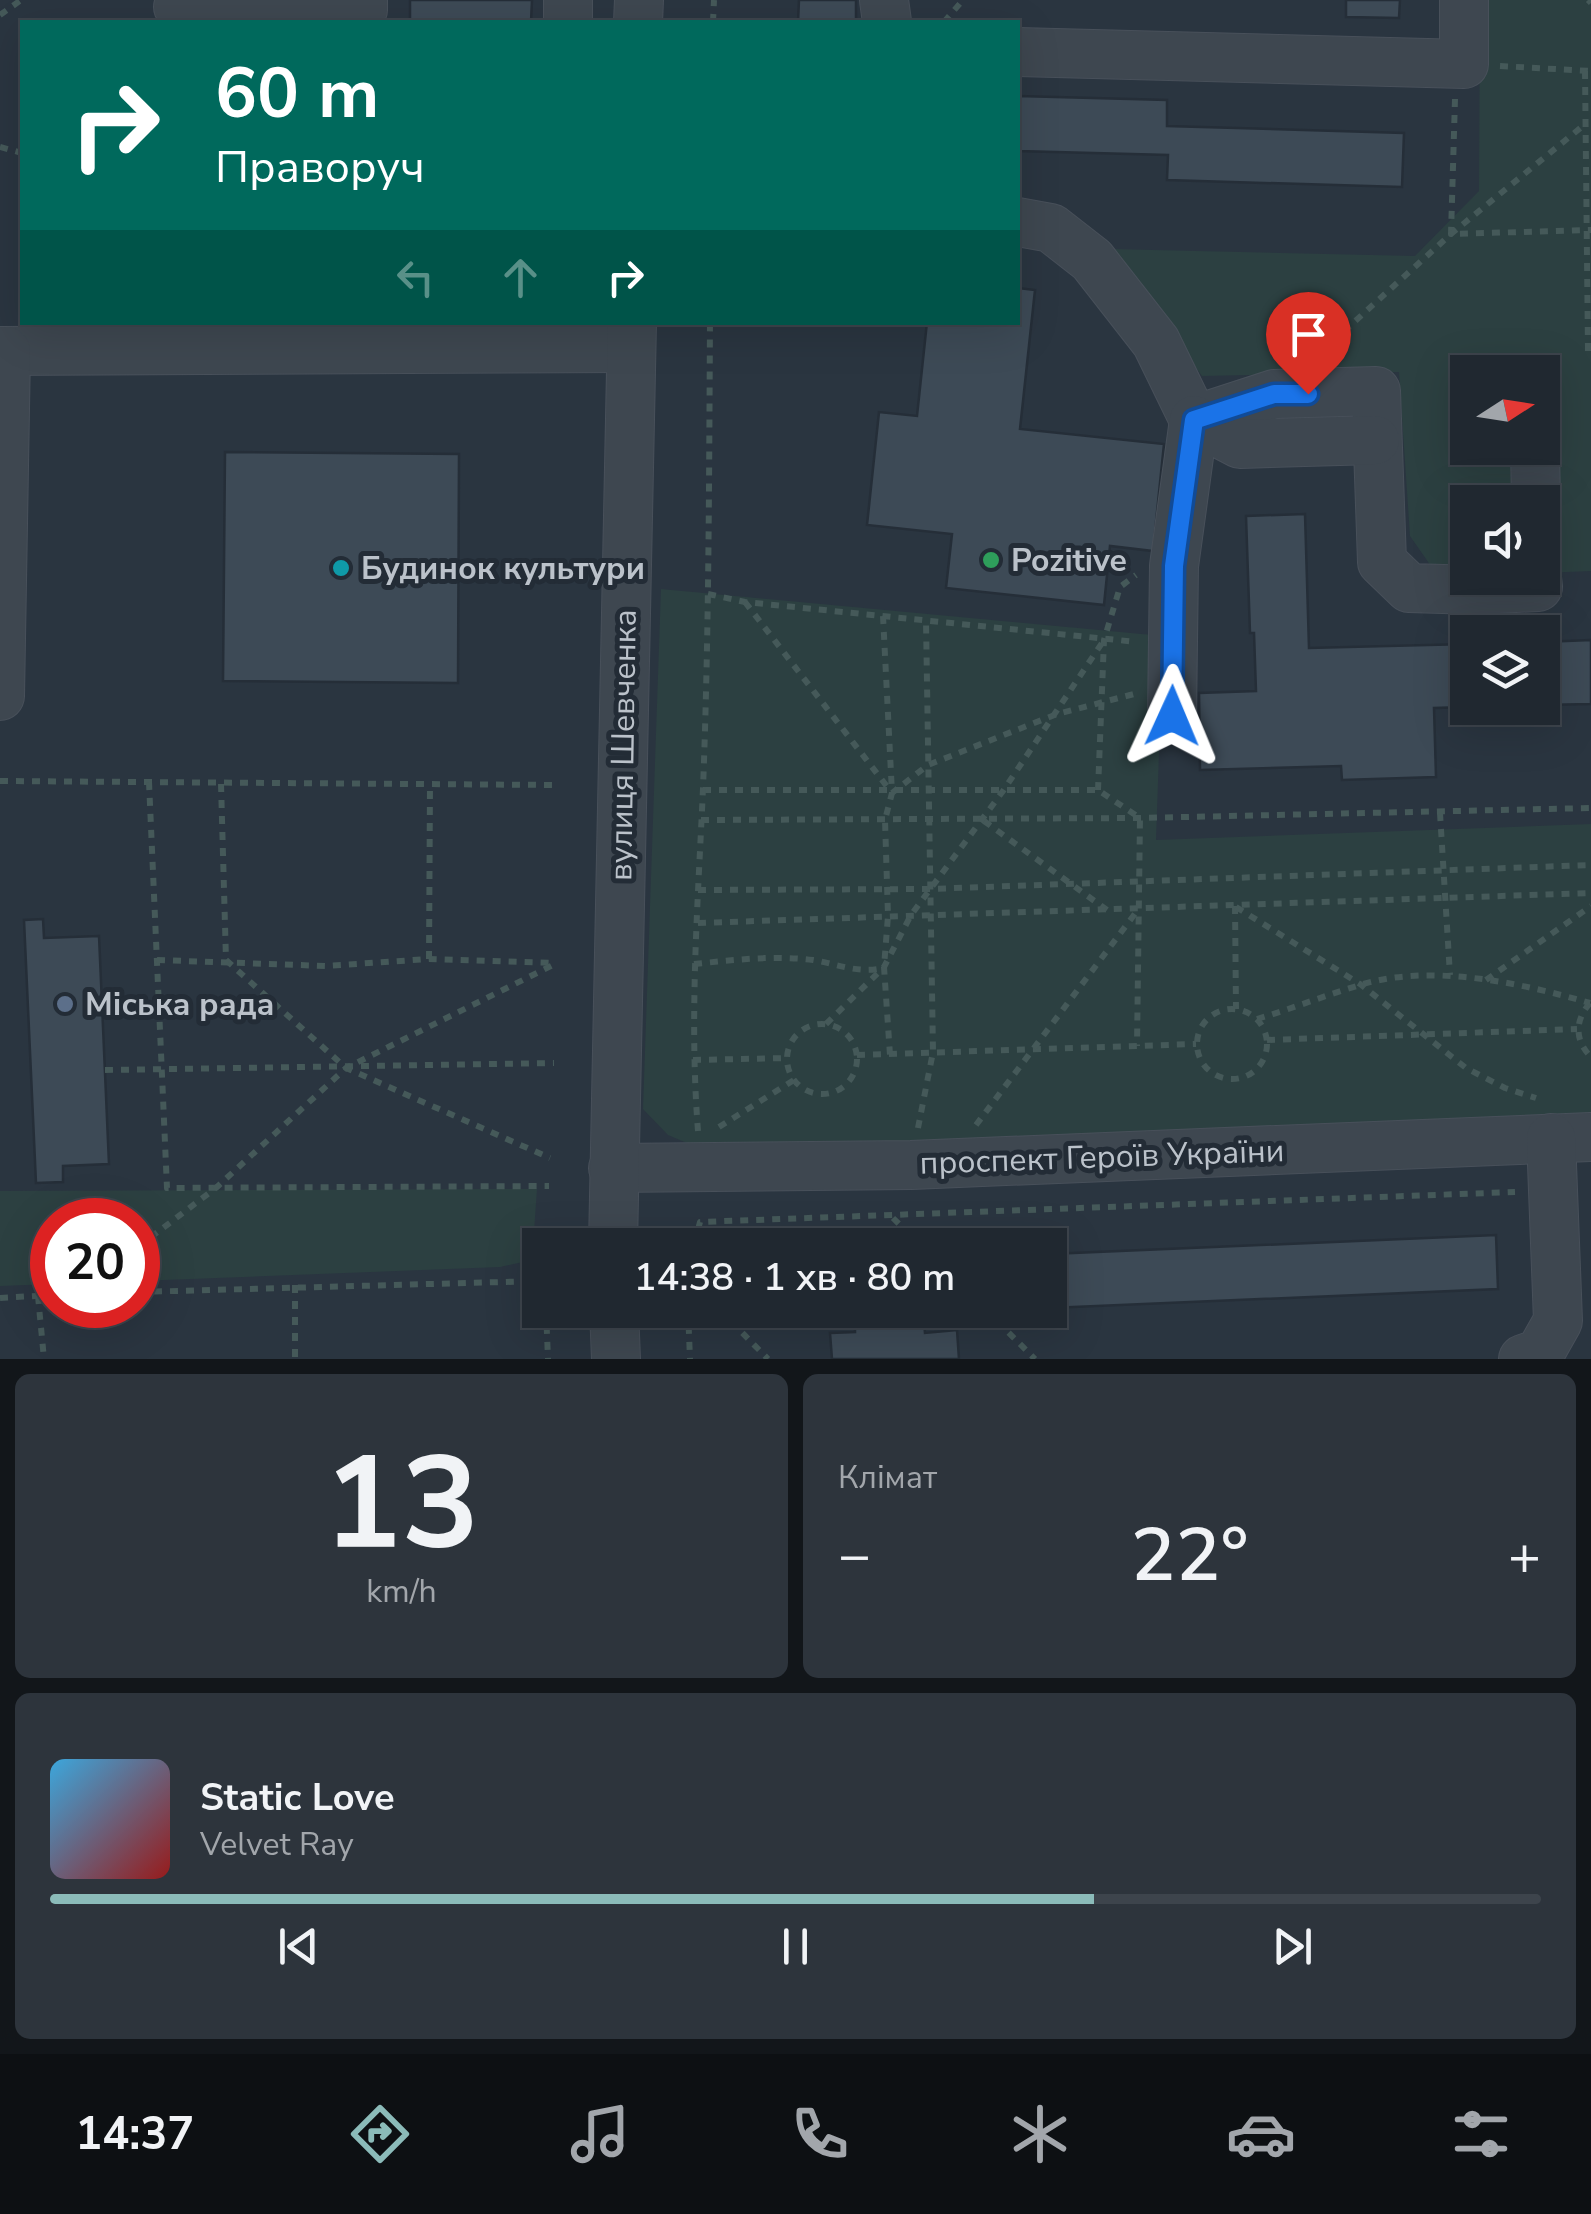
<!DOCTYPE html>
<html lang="uk">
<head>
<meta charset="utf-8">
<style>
  :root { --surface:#202830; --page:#2d343c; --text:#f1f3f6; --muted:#a2a6ab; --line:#3d444c; --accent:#8bbbb9 }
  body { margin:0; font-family:"Nunito Sans",sans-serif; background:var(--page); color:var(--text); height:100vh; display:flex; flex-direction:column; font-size:38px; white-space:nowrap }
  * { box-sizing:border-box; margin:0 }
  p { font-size:32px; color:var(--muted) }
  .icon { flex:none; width:55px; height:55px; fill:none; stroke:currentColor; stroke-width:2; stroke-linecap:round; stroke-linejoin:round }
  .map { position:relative; height:1359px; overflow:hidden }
  .side { display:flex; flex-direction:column; gap:15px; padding:15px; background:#12161a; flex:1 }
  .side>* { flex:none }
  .banner { position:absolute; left:20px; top:20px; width:1000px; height:305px; border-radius:0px; box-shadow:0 10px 40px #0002,0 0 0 2px var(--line); background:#00695c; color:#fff; overflow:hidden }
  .needle { width:65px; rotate:78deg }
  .controls { position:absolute; left:1450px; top:355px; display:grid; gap:20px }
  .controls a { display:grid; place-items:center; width:110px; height:110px; border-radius:0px; background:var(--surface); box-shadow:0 10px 40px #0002,0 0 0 2px var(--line); font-size:50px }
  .speed { position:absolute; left:30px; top:1198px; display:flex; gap:20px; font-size:50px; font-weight:700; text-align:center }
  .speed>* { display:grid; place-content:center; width:130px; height:130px; border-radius:50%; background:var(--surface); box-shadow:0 10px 40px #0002,0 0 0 2px var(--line); line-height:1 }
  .speed .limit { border:15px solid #d22; background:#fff; color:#111 }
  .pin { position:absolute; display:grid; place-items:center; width:85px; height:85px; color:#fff; margin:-102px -42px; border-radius:50% 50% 50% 0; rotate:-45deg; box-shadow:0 0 10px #0007 }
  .pin .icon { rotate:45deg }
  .me { position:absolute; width:110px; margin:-55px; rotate:1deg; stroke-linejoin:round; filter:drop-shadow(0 0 8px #0008) }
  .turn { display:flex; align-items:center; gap:35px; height:210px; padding:0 30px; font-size:45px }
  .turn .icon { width:130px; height:130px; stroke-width:2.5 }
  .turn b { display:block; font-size:70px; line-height:85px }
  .lanes { display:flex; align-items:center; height:95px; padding:0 30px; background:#0003; justify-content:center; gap:50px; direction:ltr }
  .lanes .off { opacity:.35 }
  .big { font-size:75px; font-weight:600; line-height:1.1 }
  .side .widget { flex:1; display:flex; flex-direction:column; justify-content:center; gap:15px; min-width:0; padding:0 35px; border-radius:15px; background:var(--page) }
  .side .dial { align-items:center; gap:0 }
  .dial b { font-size:130px; line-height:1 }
  .song { display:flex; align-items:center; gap:30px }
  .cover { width:120px; height:120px; border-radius:15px; background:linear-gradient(135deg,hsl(200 70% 55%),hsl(0 70% 35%)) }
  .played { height:10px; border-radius:5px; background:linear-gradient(90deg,var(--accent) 70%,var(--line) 70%) }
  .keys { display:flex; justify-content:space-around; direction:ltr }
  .heat { display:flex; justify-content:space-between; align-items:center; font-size:55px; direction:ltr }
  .side .tiles { flex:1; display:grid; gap:15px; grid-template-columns:1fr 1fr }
  .widget:last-child { grid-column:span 2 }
  .trip { position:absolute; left:522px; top:1228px; width:545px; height:100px; border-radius:0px; background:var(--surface); box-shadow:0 10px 40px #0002,0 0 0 2px var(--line); font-weight:600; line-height:100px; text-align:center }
  .dock { display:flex; height:160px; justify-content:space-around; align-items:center; background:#0d1013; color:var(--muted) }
  .dock .icon { width:70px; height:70px }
  .dock .current { color:var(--accent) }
  .dock b { font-size:45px; color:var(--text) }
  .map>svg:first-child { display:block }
</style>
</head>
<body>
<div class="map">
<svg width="1591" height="1359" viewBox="0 0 1591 1359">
  <rect width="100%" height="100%" fill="#2a3540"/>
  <g fill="#2c4041" fill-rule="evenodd">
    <path d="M1480,0H1591V571L1543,573L1542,502H1468L1467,575L1438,576L1410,536L1399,372L1202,376L1110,249L1415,256L1479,191ZM1468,372H1542V448H1468Z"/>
    <path d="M661,589L1163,636L1156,840L1591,824V1115L706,1151L668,1135L643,1109Z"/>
    <path d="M537,1189L532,1260L500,1267L138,1281V1220H52V1284L0,1286V1191Z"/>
  </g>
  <g fill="#3d4a56" stroke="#252e38" stroke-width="2.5">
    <path d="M410,0H532L531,22H410Z"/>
    <path d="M799,0H856V22H798Z"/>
    <path d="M1346,0H1400L1399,18L1346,17Z"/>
    <path d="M1018,96L1167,100V126L1404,133L1402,187L1167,180L1168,155L1018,151Z"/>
    <path d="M1018,288L1035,290L1020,429L1164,444L1153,551L1110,546L1104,605L946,588L952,534L867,525L879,412L917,416L927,322H1018Z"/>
    <path d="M225,452L459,454L458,683L223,681Z"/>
    <path d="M1305,514L1309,648L1468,644V707L1434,708L1436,777L1342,780L1341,766L1200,770L1199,693L1256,691L1254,633H1250L1246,516Z"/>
    <path d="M1591,640V704L1542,705V642Z"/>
    <path d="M43,919L44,938L99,936L109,1164L63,1166V1182L36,1183L24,920Z"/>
    <path d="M1496,1235L1498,1289L1050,1308V1254Z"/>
    <path d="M923,1313L925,1333L957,1330L959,1359H832L830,1333L855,1332V1317Z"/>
  </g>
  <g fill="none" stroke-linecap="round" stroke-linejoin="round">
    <g stroke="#48505a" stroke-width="50">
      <g id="minor">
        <path d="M884,0L887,22"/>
        <path d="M178,7L363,10V0"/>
        <path d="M568,22V0"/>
        <path d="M638,22L639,0"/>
        <path d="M1018,52L1464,64V0"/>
        <path d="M1018,222L1051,228L1092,260L1156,342L1194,420L1274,394L1376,391L1382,562L1409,588L1477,590L1538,587L1537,578"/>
        <path d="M0,351L631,348"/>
        <path d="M1535,448L1536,502"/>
        <path d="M0,696L6,351"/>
        <path d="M1172,716L1174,566L1194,420L1240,444L1375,440"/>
        <path d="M613,1168L911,1165L1591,1137"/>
        <path d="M613,1245L632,322"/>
        <path d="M614,1310L616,1359"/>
        <path d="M1523,1359L1540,1353L1558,1321L1551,1138"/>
      </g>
    </g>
    <g stroke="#455959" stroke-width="6" stroke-dasharray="8 8" stroke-linecap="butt">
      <path d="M1588,0L1591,3"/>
      <path d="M0,15L21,0"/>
      <path d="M713,22L714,0"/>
      <path d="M944,22L963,0"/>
      <path d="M1500,66L1591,71"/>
      <path d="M1585,71L1588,351"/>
      <path d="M1455,99L1451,234L1591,230"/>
      <path d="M0,147L22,153"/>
      <path d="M1320,353L1451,234L1584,125"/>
      <path d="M708,594L745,602L1137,642"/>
      <path d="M745,602L892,793L928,765L1057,714L1134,694"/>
      <path d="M883,616L892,793L885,820L888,916L884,967L890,1055"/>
      <path d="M0,781L554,785"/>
      <path d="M149,782L167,1188L549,1186"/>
      <path d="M221,784L226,960L346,1068L550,1158"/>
      <path d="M703,790H1098L1140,818L1137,1046"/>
      <path d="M1098,790L1104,640L1120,587L1136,575"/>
      <path d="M1440,813L1450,975"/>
      <path d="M701,820L1140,818L1591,808"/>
      <path d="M984,821L1107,910"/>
      <path d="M698,890L929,889L1591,865"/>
      <path d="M1235,906L1236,1009"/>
      <path d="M1236,907L1360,984L1466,1068L1505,1088L1536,1098"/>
      <path d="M698,923L1591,893"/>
      <path d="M429,959L430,784"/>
      <path d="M157,960L326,966L429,959L555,963"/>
      <path d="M694,964C734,960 773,955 813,960C837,964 859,974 883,968"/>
      <path d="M1486,980L1591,906"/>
      <path d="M1590,1003C1575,1020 1574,1040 1591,1057"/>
      <circle cx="1232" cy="1044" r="35"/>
      <path d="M1257,1019C1291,1009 1326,995 1360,985C1431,963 1521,983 1590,1003"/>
      <circle cx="822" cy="1059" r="35"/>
      <path d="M826,1024L884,967L911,915L1003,791L1104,640"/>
      <path d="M1267,1040L1577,1029"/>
      <path d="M857,1055L1196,1044"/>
      <path d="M693,1060L787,1058"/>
      <path d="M105,1070L554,1063"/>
      <path d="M976,1125L1137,911"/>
      <path d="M719,1127L794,1080"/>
      <path d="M918,1128L933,1052L926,621"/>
      <path d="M698,1131C689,1016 698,903 703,788C709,633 709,478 710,322"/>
      <path d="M893,1218L920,1245"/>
      <path d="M694,1245L700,1222L1515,1192"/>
      <path d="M138,1247L217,1187L346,1068L557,963"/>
      <path d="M295,1285V1359"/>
      <path d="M138,1292L540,1281"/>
      <path d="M38,1296L44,1359"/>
      <path d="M0,1298L52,1295"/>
      <path d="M546,1310L548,1359"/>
      <path d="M688,1310L690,1359"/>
      <path d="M720,1310L768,1359"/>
      <path d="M986,1310L1035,1359"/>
    </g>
    <use href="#minor" stroke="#3e4750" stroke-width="48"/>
  </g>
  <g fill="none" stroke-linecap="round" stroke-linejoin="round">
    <g stroke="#114b97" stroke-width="25">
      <path id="route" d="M1172,716L1174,566L1194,420L1274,394H1308"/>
    </g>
    <use href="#route" stroke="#1a73e8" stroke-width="18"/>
  </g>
  <circle fill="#2e9e5b" stroke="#232c36" stroke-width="4" cx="991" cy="560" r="10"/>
  <circle fill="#0f9aa8" stroke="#232c36" stroke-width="4" cx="341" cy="568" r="10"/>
  <circle fill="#5c6f8a" stroke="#232c36" stroke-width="4" cx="65" cy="1004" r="10"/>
  <g text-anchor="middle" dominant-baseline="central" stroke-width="10" stroke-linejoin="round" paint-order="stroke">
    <g font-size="32" font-weight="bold" fill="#bbc2ca" stroke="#232c36" text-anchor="start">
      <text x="1011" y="560">Pozitive</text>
      <text x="361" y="568">Будинок культури</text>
      <text x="85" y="1004">Міська рада</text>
    </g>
    <g font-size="32" fill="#bbc2ca" stroke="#232c36">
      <text transform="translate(623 745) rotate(-89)">вулиця Шевченка</text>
      <text transform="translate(1102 1157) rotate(-2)">проспект Героїв України</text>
    </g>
  </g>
</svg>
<div class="controls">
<a><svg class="needle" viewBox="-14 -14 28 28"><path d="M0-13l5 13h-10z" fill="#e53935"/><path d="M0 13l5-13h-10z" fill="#a2a6ab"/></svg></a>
<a><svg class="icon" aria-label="sound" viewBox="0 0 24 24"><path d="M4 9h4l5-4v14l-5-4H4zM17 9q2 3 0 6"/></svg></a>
<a><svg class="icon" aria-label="layers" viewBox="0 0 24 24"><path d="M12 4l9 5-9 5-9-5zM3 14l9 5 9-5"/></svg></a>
</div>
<div class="speed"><div class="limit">20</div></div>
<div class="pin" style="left:1308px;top:394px;background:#d93025"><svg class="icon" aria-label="arrive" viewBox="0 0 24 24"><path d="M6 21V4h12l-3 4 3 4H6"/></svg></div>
<svg class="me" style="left:1172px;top:716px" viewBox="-20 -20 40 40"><path d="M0-17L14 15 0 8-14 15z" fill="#1a73e8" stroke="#fff" stroke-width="4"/></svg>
<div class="trip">14:38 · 1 хв · 80 m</div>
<div class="banner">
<div class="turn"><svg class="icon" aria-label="right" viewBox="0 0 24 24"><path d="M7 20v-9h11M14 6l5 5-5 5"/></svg><div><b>60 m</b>Праворуч</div></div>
<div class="lanes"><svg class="icon off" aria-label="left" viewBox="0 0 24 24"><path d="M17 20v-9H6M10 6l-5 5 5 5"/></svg><svg class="icon off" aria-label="ahead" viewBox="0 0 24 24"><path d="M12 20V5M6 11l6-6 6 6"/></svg><svg class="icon" aria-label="right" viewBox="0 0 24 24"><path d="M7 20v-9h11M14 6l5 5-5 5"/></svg></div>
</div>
</div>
<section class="side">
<div class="tiles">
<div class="widget dial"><b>13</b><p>km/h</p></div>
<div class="widget"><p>Клімат</p>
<div class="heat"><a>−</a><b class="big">22°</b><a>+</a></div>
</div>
<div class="widget">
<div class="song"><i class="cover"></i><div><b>Static Love</b><p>Velvet Ray</p></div></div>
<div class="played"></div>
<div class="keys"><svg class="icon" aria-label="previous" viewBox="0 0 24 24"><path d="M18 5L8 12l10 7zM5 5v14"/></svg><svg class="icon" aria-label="pause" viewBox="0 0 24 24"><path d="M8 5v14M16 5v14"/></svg><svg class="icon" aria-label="next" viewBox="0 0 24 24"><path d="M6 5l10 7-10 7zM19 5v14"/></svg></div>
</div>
</div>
</section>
<nav class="dock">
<b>14:37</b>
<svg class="icon current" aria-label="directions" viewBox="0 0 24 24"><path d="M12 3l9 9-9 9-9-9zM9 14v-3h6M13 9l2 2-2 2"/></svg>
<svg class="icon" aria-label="music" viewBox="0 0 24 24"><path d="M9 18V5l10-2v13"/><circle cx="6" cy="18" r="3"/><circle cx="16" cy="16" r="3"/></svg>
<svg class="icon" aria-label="phone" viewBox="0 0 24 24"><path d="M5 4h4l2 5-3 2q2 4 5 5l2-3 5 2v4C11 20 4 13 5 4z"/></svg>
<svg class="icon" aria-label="climate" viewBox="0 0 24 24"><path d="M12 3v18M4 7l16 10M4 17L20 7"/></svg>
<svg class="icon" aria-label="car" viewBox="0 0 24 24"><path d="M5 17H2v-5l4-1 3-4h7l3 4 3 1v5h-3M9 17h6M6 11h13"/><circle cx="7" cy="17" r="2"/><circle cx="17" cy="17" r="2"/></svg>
<svg class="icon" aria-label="filters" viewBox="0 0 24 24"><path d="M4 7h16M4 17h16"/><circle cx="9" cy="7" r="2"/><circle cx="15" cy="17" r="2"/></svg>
</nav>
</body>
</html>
